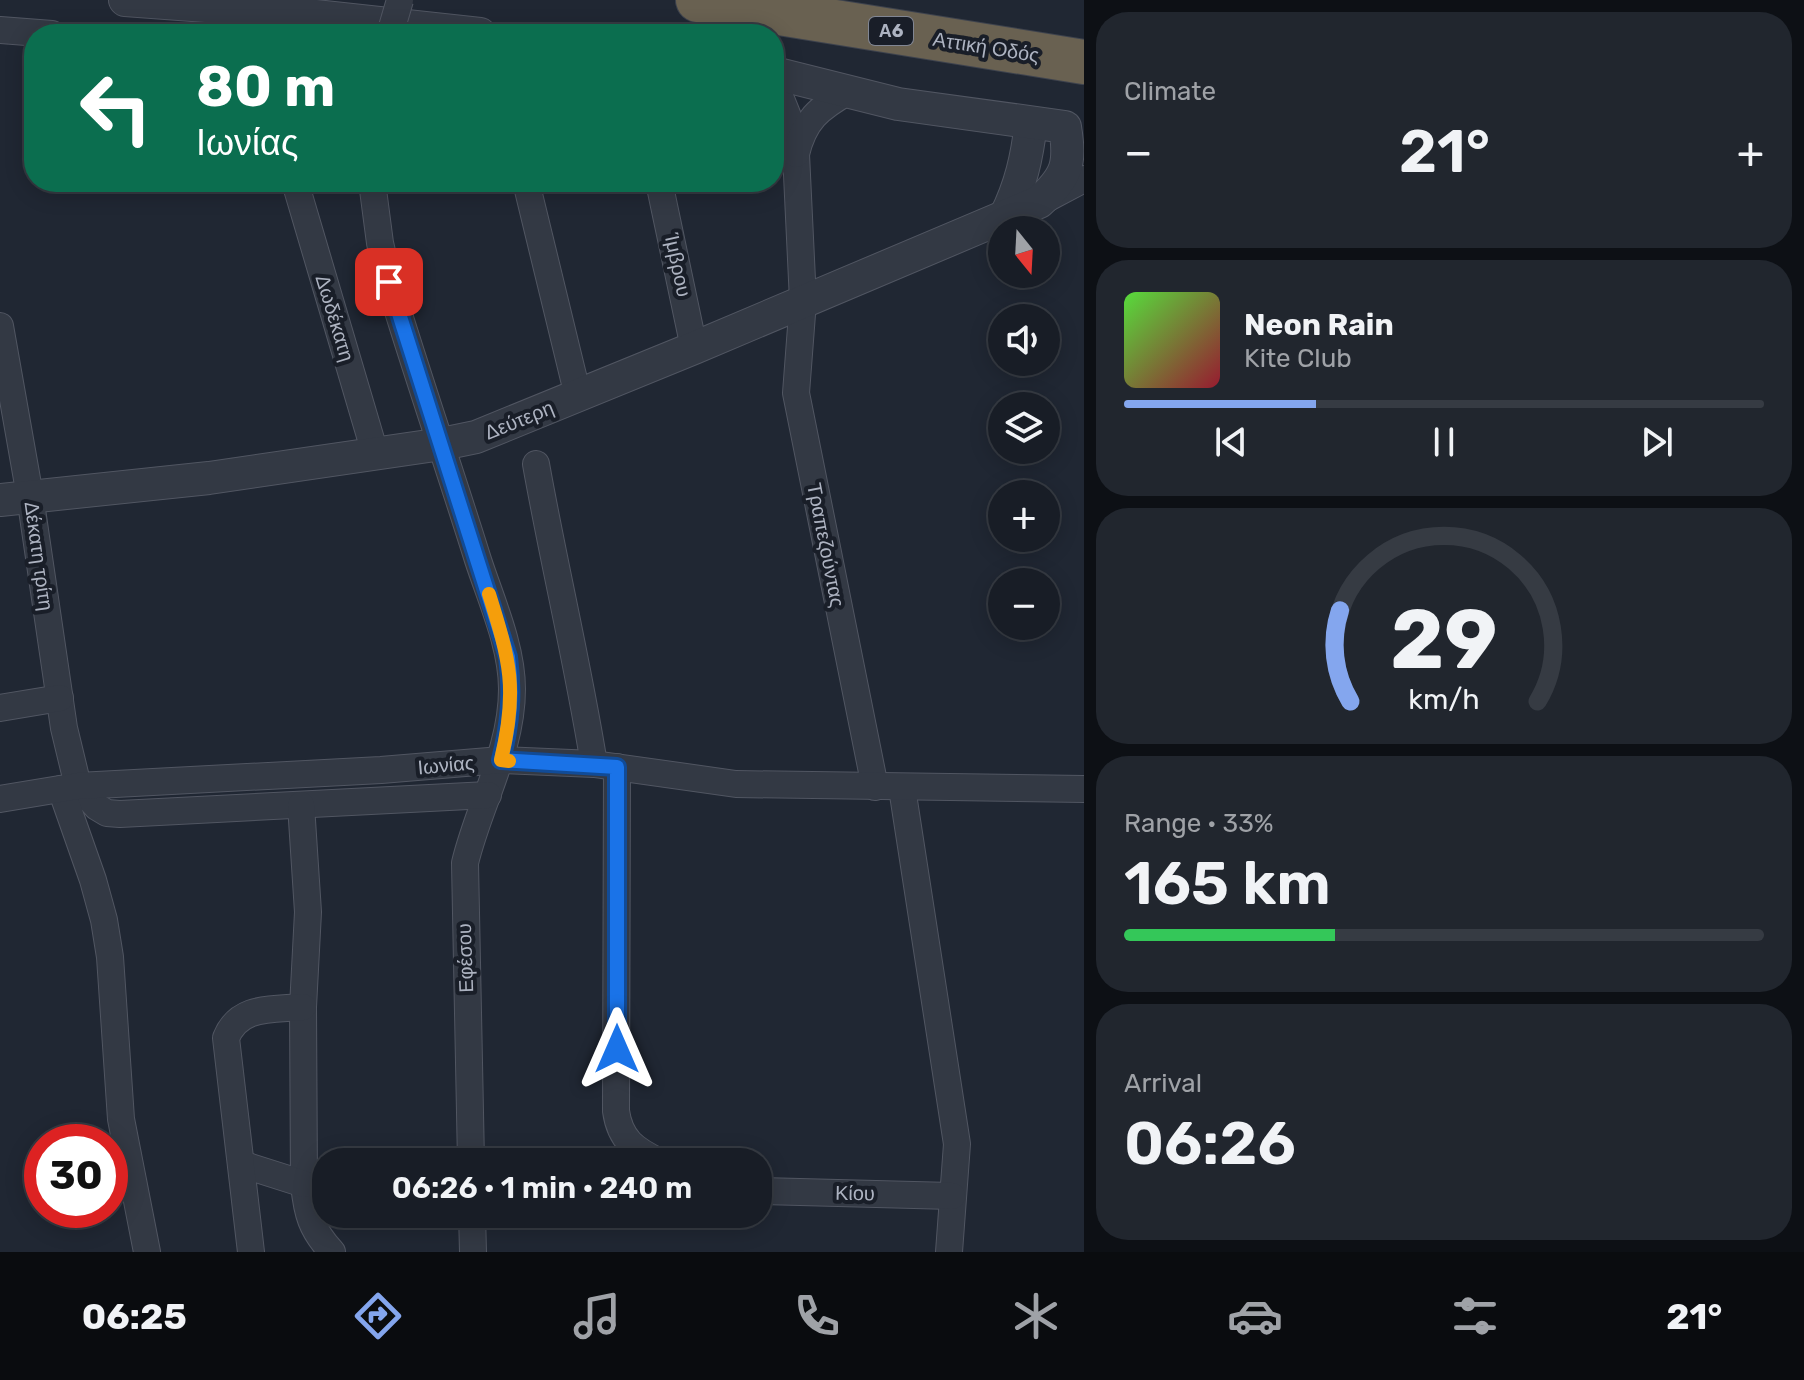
<!DOCTYPE html>
<html lang="en">
<head>
<meta charset="utf-8">
<style>
  :root { --surface:#181d26; --page:#21262e; --text:#f1f3f6; --muted:#9fa2a7; --line:#363b43; --accent:#84a6ee }
  body { margin:0; font-family:Rubik,sans-serif; background:var(--page); color:var(--text); height:100vh; display:flex; flex-direction:column; font-size:30px; white-space:nowrap }
  * { box-sizing:border-box; margin:0 }
  p { font-size:26px; color:var(--muted) }
  .icon { flex:none; width:44px; height:44px; fill:none; stroke:currentColor; stroke-width:2; stroke-linecap:round; stroke-linejoin:round }
  .map { position:relative; flex:1; overflow:hidden }
  .side { display:flex; flex-direction:column; gap:12px; padding:12px; background:#0d1015; width:720px }
  .side>* { flex:none }
  .banner { position:absolute; left:24px; top:24px; width:760px; height:168px; border-radius:32px; box-shadow:0 4px 20px #0003,0 0 0 2px var(--line); background:#0b6e4f; color:#fff; overflow:hidden }
  .needle { width:52px; rotate:162deg }
  .tools { position:absolute; left:988px; top:216px; display:grid; gap:16px }
  .tools a { display:grid; place-items:center; width:72px; height:72px; border-radius:50%; background:var(--surface); box-shadow:0 4px 20px #0003,0 0 0 2px var(--line); font-size:40px }
  .speed { position:absolute; left:24px; top:1124px; display:flex; gap:16px; font-size:40px; font-weight:700; text-align:center }
  .speed>* { display:grid; place-content:center; width:104px; height:104px; border-radius:50%; background:var(--surface); box-shadow:0 4px 20px #0003,0 0 0 2px var(--line); line-height:1 }
  .speed .limit { border:12px solid #d22; background:#fff; color:#111 }
  .pin { position:absolute; display:grid; place-items:center; width:68px; height:68px; color:#fff; margin:-34px; border-radius:16px; box-shadow:0 4px 12px #0006 }
  .me { position:absolute; width:88px; margin:-44px; rotate:0deg; stroke-linejoin:round; filter:drop-shadow(0 0 6px #0008) }
  .turn { display:flex; align-items:center; gap:28px; height:168px; padding:0 40px; font-size:36px }
  .turn .icon { width:104px; height:104px; stroke-width:2.5 }
  .turn b { display:block; font-size:56px; line-height:68px }
  .big { font-size:60px; font-weight:600; line-height:1.1 }
  .side .tile { flex:1; display:flex; flex-direction:column; justify-content:center; gap:12px; min-width:0; padding:0 28px; border-radius:32px; background:var(--page) }
  .side .dial { align-items:center; gap:0 }
  .dial svg { height:208px; overflow:visible; fill:none; stroke:var(--line); stroke-width:7; stroke-linecap:round; text-anchor:middle }
  .dial text { fill:var(--text); stroke:none }
  .song { display:flex; align-items:center; gap:24px }
  .cover { width:96px; height:96px; border-radius:12px; background:linear-gradient(135deg,hsl(110 70% 55%),hsl(350 70% 35%)) }
  .played { height:8px; border-radius:4px; background:linear-gradient(90deg,var(--accent) 30%,var(--line) 30%) }
  .keys { display:flex; justify-content:space-around; direction:ltr }
  .heat { display:flex; justify-content:space-between; align-items:center; font-size:44px; direction:ltr }
  .charge { height:12px; border-radius:6px; background:linear-gradient(90deg,#34c759 33%,var(--line) 0) }
  .trip { position:absolute; left:312px; top:1148px; width:460px; height:80px; border-radius:32px; background:var(--surface); box-shadow:0 4px 20px #0003,0 0 0 2px var(--line); font-weight:600; line-height:80px; text-align:center }
  .tabs { display:flex; height:128px; justify-content:space-around; align-items:center; background:#0a0c0f; color:var(--muted) }
  .tabs .icon { width:56px; height:56px }
  .tabs .active { color:var(--accent) }
  .tabs b { font-size:36px; color:var(--text) }
  main { display:flex; flex:1; min-height:0 }
  .map>svg:first-child { display:block }
</style>
</head>
<body>
<main>
<div class="map">
<svg width="1084" height="1252" viewBox="0 0 1084 1252">
  <rect width="100%" height="100%" fill="#202733"/>
  <g fill="none" stroke-linecap="round" stroke-linejoin="round">
    <g stroke="#515662" stroke-width="28">
      <g id="minor">
        <path d="M0,30L52,34"/>
        <path d="M258,34L261,10"/>
        <path d="M774,89L781,99L789,119L796,154L803,301L796,393L875,787"/>
        <path d="M796,154C804,120 819,108 849,91"/>
        <path d="M295,182L375,453"/>
        <path d="M372,182L380,243L389,282C417,375 449,467 478,560C491,600 512,646 512,689C512,751 479,804 465,863L471,1162"/>
        <path d="M526,182L578,396"/>
        <path d="M659,182L694,348"/>
        <path d="M1046,199L1084,179"/>
        <path d="M0,326L30,496L64,728L78,786L97,807L107,813L120,814L488,795"/>
        <path d="M536,464C554,565 578,664 594,764"/>
        <path d="M0,708L60,698"/>
        <path d="M617,767L616,1111C620,1140 635,1150 660,1162"/>
        <path d="M902,788L957,1144L949,1252"/>
        <path d="M61,789L93,880L104,920L110,957L121,1119L147,1252"/>
        <path d="M0,799L78,786L381,770L501,760L594,764L736,784L1084,789"/>
        <path d="M301,805L308,912L303,1007L304,1184C307,1214 311,1229 332,1252"/>
        <path d="M241,1164L304,1184"/>
        <path d="M758,1191L952,1196"/>
        <path d="M472,1214L473,1252"/>
        <path d="M251,1252L226,1038C239,1005 272,1010 303,1007"/>
      </g>
    </g>
    <g stroke="#515662" stroke-width="34">
      <g id="tertiary">
        <path d="M125,0L261,10L480,34"/>
        <path d="M1005,217C1021,185 1027,157 1031,123"/>
        <path d="M0,500L209,478L442,444L476,437L694,348L1039,202C1067,177 1071,164 1065,127L898,104L774,73"/>
      </g>
    </g>
    <g stroke="#3e434e" stroke-width="46">
      <path id="motorway" d="M698,0L1084,62"/>
    </g>
    <use href="#minor" stroke="#333944" stroke-width="26"/>
    <use href="#tertiary" stroke="#333944" stroke-width="32"/>
    <use href="#motorway" stroke="#696151" stroke-width="44"/>
    <g stroke="#515662" stroke-width="28" stroke-linecap="butt">
      <path id="minor-bridge" d="M390,34L400,0"/>
    </g>
    <use href="#minor-bridge" stroke="#333944" stroke-width="26"/>
  </g>
  <g fill="none" stroke-linecap="round" stroke-linejoin="round">
    <g stroke="#114b97" stroke-width="20">
      <path id="route" d="M389,282L508,657C513,694 510,724 501,760L617,767V1049"/>
    </g>
    <use href="#route" stroke="#1a73e8" stroke-width="14"/>
    <path stroke="#f59e0b" stroke-width="14" d="M489,594C510,661 518,690 501,760L509,761"/>
  </g>
  <g text-anchor="middle" dominant-baseline="central" stroke-width="8" stroke-linejoin="round" paint-order="stroke">
    <rect fill="#191e28" stroke="#818693" stroke-width="2" x="869" y="17" width="44" height="28" rx="6"/>
    <g font-size="18" font-weight="bold" fill="#adb3c1">
      <text x="891" y="31">Α6</text>
    </g>
    <g font-size="20" fill="#adb3c1" stroke="#191e28">
      <text transform="translate(986 47) rotate(9)">Αττική Οδός</text>
      <text transform="translate(678 265) rotate(78)">Ίμβρου</text>
      <text transform="translate(335 318) rotate(73)">Δωδέκατη</text>
      <text transform="translate(519 420) rotate(-22)">Δεύτερη</text>
      <text transform="translate(826 545) rotate(79)">Τραπεζούντας</text>
      <text transform="translate(39 556) rotate(82)">Δέκατη τρίτη</text>
      <text transform="translate(446 765) rotate(-5)">Ιωνίας</text>
      <text transform="translate(465 958) rotate(-92)">Εφέσου</text>
      <text transform="translate(855 1193) rotate(1)">Κίου</text>
    </g>
  </g>
</svg>
<div class="tools">
<a><svg class="needle" viewBox="-14 -14 28 28"><path d="M0-13l5 13h-10z" fill="#e53935"/><path d="M0 13l5-13h-10z" fill="#9fa2a7"/></svg></a>
<a><svg class="icon" aria-label="sound" viewBox="0 0 24 24"><path d="M4 9h4l5-4v14l-5-4H4zM17 9q2 3 0 6"/></svg></a>
<a><svg class="icon" aria-label="layers" viewBox="0 0 24 24"><path d="M12 4l9 5-9 5-9-5zM3 14l9 5 9-5"/></svg></a>
<a>+</a>
<a>−</a>
</div>
<div class="speed"><div class="limit">30</div></div>
<div class="pin" style="left:389px;top:282px;background:#d93025"><svg class="icon" aria-label="arrive" viewBox="0 0 24 24"><path d="M6 21V4h12l-3 4 3 4H6"/></svg></div>
<svg class="me" style="left:617px;top:1049px" viewBox="-20 -20 40 40"><path d="M0-17L14 15 0 8-14 15z" fill="#1a73e8" stroke="#fff" stroke-width="4"/></svg>
<div class="trip">06:26 · 1 min · 240 m</div>
<div class="banner">
<div class="turn"><svg class="icon" aria-label="left" viewBox="0 0 24 24"><path d="M17 20v-9H6M10 6l-5 5 5 5"/></svg><div><b>80 m</b>Ιωνίας</div></div>
</div>
</div>
<section class="side">
<div class="tile"><p>Climate</p>
<div class="heat"><a>−</a><b class="big">21°</b><a>+</a></div>
</div>
<div class="tile">
<div class="song"><i class="cover"></i><div><b>Neon Rain</b><p>Kite Club</p></div></div>
<div class="played"></div>
<div class="keys"><svg class="icon" aria-label="previous" viewBox="0 0 24 24"><path d="M18 5L8 12l10 7zM5 5v14"/></svg><svg class="icon" aria-label="pause" viewBox="0 0 24 24"><path d="M8 5v14M16 5v14"/></svg><svg class="icon" aria-label="next" viewBox="0 0 24 24"><path d="M6 5l10 7-10 7zM19 5v14"/></svg></div>
</div>
<div class="tile dial"><svg viewBox="0 0 100 80">
<path d="M14 69A42 42 0 1 1 86 69"/>
<path d="M14 69A42 42 0 0 1 10 34" stroke="#84a6ee"/>
<text x="50" y="56" font-size="32" font-weight="700">29</text>
<text x="50" y="72" font-size="11">km/h</text>
</svg></div>
<div class="tile"><p>Range · 33%</p><b class="big">165 km</b><div class="charge"></div></div>
<div class="tile"><p>Arrival</p><b class="big">06:26</b></div>
</section>
</main>
<nav class="tabs">
<b>06:25</b>
<svg class="icon active" aria-label="directions" viewBox="0 0 24 24"><path d="M12 3l9 9-9 9-9-9zM9 14v-3h6M13 9l2 2-2 2"/></svg>
<svg class="icon" aria-label="music" viewBox="0 0 24 24"><path d="M9 18V5l10-2v13"/><circle cx="6" cy="18" r="3"/><circle cx="16" cy="16" r="3"/></svg>
<svg class="icon" aria-label="phone" viewBox="0 0 24 24"><path d="M5 4h4l2 5-3 2q2 4 5 5l2-3 5 2v4C11 20 4 13 5 4z"/></svg>
<svg class="icon" aria-label="climate" viewBox="0 0 24 24"><path d="M12 3v18M4 7l16 10M4 17L20 7"/></svg>
<svg class="icon" aria-label="car" viewBox="0 0 24 24"><path d="M5 17H2v-5l4-1 3-4h7l3 4 3 1v5h-3M9 17h6M6 11h13"/><circle cx="7" cy="17" r="2"/><circle cx="17" cy="17" r="2"/></svg>
<svg class="icon" aria-label="filters" viewBox="0 0 24 24"><path d="M4 7h16M4 17h16"/><circle cx="9" cy="7" r="2"/><circle cx="15" cy="17" r="2"/></svg>
<b>21°</b>
</nav>
</body>
</html>
